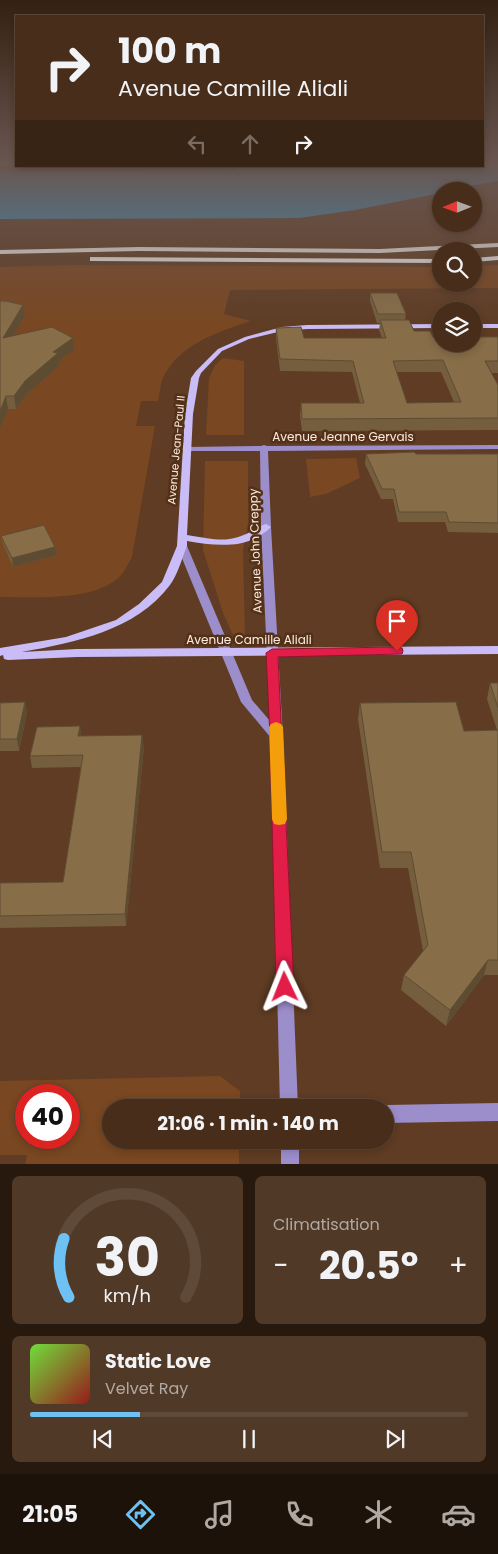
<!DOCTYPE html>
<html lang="fr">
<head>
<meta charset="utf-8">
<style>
  :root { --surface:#472d1a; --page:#513927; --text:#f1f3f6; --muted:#b0a8a2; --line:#5f4939; --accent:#6dc2f3 }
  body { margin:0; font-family:Poppins,sans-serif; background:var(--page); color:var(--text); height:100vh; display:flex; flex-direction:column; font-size:19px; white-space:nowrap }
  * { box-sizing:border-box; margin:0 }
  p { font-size:16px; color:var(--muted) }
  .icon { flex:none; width:28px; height:28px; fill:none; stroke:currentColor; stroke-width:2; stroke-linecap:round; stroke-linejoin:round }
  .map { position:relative; height:1164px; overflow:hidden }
  .details { display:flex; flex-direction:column; gap:12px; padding:12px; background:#27190e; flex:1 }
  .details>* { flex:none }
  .guide { position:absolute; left:15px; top:15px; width:469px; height:152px; border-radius:0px; box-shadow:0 2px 8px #0003,0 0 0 1px var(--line); background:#472d1a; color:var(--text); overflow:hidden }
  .needle { width:32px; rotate:269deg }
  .tools { position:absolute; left:432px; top:182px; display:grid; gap:10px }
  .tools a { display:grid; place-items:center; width:50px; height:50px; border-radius:50%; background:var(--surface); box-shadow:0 2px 8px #0003,0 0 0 1px var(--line); font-size:25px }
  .speed { position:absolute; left:15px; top:1084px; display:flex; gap:10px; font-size:25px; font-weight:700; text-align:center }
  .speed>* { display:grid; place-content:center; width:65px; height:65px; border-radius:50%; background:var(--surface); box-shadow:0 2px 8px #0003,0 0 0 1px var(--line); line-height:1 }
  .speed .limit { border:8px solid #d22; background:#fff; color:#111 }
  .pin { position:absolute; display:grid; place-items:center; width:42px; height:42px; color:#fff; margin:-51px -21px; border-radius:50% 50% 50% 0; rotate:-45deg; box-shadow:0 0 5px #0007 }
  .pin .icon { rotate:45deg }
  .me { position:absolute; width:55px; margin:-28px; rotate:358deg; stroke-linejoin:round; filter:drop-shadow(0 0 4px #0008) }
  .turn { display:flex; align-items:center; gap:18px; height:105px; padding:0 20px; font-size:22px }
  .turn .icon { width:65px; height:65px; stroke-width:2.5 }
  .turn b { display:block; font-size:35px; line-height:42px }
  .lanes { display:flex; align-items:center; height:48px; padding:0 20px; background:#0003; justify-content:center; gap:25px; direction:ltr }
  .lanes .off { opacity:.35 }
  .big { font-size:38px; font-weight:700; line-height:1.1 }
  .details .widget { flex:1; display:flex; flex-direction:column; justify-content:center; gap:8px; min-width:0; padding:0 18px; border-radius:8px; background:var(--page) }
  .details .dial { align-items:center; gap:0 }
  .dial svg { height:130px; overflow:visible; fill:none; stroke:var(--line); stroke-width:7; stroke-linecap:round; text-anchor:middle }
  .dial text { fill:var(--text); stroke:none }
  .song { display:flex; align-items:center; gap:15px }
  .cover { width:60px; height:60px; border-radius:8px; background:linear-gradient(135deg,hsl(100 70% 55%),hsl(0 70% 35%)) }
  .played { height:5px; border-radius:2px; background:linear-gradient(90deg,var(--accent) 25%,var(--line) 25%) }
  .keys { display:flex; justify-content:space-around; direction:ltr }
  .heat { display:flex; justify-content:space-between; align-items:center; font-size:28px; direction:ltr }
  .details .tiles { flex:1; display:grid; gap:12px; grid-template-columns:1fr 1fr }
  .widget:last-child { grid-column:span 2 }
  .trip { position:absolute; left:102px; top:1099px; width:292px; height:50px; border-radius:25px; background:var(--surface); box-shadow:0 2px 8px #0003,0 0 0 1px var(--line); font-weight:700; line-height:50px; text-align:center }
  .dock { display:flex; height:80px; justify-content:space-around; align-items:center; background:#1c120a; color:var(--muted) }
  .dock .icon { width:35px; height:35px }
  .dock .current { color:var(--accent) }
  .dock b { font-size:22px; color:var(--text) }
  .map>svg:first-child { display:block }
</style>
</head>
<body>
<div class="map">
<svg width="498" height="1164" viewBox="0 0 498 1164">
  <rect width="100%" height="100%" fill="#5f3c23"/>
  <g fill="#794721" fill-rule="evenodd">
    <path d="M73,265L441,267V284H474V266L498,265V288L230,290L224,314L251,321C218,332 179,344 163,378C160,385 160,394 158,401H141L136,426H155L132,557C129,562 126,569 122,574C99,602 34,597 0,597V267Z"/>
    <path d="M223,358L244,361V435H206L209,378L215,365Z"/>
    <path d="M356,458L360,478L326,494L310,497L306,459Z"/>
    <path d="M205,461H248V524L243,550L245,636H236L232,633L223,613L203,550Z"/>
    <path d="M220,1076L240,1091V1107L111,1108V1140H239V1164H25L27,1155H0V1081ZM26,1095H69V1138H26Z"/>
  </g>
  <path fill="#3698ca" d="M236,166H498V181L441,191V193L355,210L299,218L0,219V171L236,170Z"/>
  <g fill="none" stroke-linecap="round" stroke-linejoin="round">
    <g fill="#9c8dcb" fill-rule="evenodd">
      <path d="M264,445L267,446L498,445V449L268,451L271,527L283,737L298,1108H280L271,738L241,702L177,546L182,543L187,546L252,700L270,721L261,527L260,451H187L183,449L187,447L261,446Z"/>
      <path d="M498,1103V1121L386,1123V1108H381L386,1105Z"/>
      <rect x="281" y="1140" width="18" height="24"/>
    </g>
    <g fill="#cabcf7" fill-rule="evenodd">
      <path d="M441,324V328L307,329L282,331L249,339L222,351L201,373L199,378L193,414L187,535C223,541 231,544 263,525L266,524L271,527C248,550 216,546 187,541V546C182,558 178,574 170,585C135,631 76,642 22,652L77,649L498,646V654L77,657L8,660L4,659L3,655L0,656V648L66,637L116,620L139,604L162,582L177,546L185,414L191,378L196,371L218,349L245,337L282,327L307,325Z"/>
      <rect x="474" y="324" width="24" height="4"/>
    </g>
    <g fill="#f4f4f4" fill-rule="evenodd">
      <path d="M498,243V247L380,253L139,251L0,254V250L139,247L380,249Z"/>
      <path d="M498,256V260L474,262V258Z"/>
      <path d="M90,257L441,259V263L93,261H90Z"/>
    </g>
  </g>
  <g fill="#745e3e" fill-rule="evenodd">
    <path d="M370,293L406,314L405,320L414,331L433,337H498V373H491L498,385V430L302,431L300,415L301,403H360L352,372L280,371L276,338V328L304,338H382L379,330L380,323H377L370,301ZM397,372H441L454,402L407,403Z"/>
    <path d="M0,301L25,316L13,336L74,350L59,361L60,365L27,394L16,409H8L0,429Z"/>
    <path d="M366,454H498V533L448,532L445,522H398L393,499H381L365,464Z"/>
    <path d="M1,536L55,547L57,555L13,567L3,544Z"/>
    <path d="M490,683H498V975H484L446,1026L401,990L404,975L423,951L408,868H380L358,719L360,703L464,731L497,730L487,699Z"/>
    <path d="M25,702L27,714L19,751H0V703Z"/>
    <path d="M81,736L144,747L126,926L0,928V883L63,882L81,767L32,768L30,756Z"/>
  </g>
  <g fill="#5e4c32">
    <path d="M23,305L25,316L5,350L3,338Z"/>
    <path d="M73,338L74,350L59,361L60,365L27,394L16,409L14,396L25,381L53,352Z"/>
    <path d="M6,396L8,409L0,429V411Z"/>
    <path d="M55,547L57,555L13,567L12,558Z"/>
    <path d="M25,702L27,714L19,751L17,739Z"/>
    <path d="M80,726L82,738L78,736Z"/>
    <path d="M142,735L144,747L126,926L125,914Z"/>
    <path d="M488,960L484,975L446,1026L450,1010Z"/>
  </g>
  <g fill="#876d48" stroke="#5e4c32" fill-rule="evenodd">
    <path d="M370,293H397L406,314H378Z"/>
    <path d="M0,301H6L23,305L3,338L52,327L73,338L53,352L58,353L25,381L14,396H6L0,411Z"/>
    <path d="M380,320H409L414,331H430L433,337H441V344H474V337H498V361H485L498,385V418L302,419L301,403H364L353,361L280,359L276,328L301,327L304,338H386ZM443,360L461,402L407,403L393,361Z"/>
    <path d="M414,452L416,454H498V523L449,522L446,512H399L394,489H382L366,454Z"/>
    <path d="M44,525L55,547L12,558L1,536Z"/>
    <path d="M490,683H498V708Z"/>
    <path d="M25,702L17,739H0V703Z"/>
    <path d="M456,702L464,731L498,730V960H488L450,1010L404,975L428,945L411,852H382L360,703Z"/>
    <path d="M80,726L78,736L142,735L125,914L0,916V883L63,882L83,755L30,756L37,727Z"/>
  </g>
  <linearGradient id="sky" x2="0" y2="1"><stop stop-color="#342113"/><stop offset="0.5" stop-color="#695650"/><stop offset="1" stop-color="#695650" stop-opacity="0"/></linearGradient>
  <rect width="498" height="329" fill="url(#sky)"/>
  <path fill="#e11d48" stroke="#92132f" d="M397,647L402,648L403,651L402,654L278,657L294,987L291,993L285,996L278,993L276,987L270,737L266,653L272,649Z"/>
  <path fill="#f59e0b" d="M276,722L281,724L283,727L287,819L285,824L279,825L274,824L272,819L269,727L271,724Z"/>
  <g text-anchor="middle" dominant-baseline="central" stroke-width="5" stroke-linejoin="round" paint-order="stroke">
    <g font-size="11" fill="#fdebdf" stroke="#533118">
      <text transform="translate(176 450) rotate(-85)">Avenue Jean-Paul II</text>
    </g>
    <g font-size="12" fill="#fdebdf" stroke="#533118">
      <text x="343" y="436">Avenue Jeanne Gervais</text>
      <text transform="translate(255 551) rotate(-92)">Avenue John Creppy</text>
      <text x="249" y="639">Avenue Camille Aliali</text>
    </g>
  </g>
</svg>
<div class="tools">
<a><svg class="needle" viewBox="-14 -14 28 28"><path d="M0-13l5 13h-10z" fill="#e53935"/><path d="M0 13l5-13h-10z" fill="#b0a8a2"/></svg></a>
<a><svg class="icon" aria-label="search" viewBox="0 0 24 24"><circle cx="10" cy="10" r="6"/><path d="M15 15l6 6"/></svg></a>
<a><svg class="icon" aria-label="layers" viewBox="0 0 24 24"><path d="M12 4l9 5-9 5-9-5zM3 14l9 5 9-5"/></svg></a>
</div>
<div class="speed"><div class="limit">40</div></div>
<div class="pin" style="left:397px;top:651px;background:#d93025"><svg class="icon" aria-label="arrive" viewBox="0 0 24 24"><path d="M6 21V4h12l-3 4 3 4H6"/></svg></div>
<svg class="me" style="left:285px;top:987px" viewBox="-20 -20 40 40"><path d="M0-17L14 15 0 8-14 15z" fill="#e11d48" stroke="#fff" stroke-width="4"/></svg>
<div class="trip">21:06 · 1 min · 140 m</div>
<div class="guide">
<div class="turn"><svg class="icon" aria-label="right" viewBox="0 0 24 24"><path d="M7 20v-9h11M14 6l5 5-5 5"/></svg><div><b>100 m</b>Avenue Camille Aliali</div></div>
<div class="lanes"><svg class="icon off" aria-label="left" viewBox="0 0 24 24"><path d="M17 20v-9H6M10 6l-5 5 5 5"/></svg><svg class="icon off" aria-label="ahead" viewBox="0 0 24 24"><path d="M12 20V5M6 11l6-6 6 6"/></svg><svg class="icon" aria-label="right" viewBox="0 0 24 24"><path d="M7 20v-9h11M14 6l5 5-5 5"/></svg></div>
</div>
</div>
<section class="details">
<div class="tiles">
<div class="widget dial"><svg viewBox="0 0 100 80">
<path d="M14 69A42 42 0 1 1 86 69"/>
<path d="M14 69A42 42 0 0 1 11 33" stroke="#6dc2f3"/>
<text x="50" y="56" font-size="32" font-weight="700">30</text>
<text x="50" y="72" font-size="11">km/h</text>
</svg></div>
<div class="widget"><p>Climatisation</p>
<div class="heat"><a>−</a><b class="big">20.5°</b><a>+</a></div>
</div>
<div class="widget">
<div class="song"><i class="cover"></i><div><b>Static Love</b><p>Velvet Ray</p></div></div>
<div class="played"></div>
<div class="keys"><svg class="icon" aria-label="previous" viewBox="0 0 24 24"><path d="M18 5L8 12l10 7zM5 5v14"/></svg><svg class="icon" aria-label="pause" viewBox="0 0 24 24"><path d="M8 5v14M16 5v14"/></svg><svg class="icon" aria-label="next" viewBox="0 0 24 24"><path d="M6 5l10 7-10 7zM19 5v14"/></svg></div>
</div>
</div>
</section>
<nav class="dock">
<b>21:05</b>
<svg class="icon current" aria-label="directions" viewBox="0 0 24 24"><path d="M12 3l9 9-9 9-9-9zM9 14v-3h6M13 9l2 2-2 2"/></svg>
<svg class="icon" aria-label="music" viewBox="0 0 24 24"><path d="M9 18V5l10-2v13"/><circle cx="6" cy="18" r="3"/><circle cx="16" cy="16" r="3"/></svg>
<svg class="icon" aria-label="phone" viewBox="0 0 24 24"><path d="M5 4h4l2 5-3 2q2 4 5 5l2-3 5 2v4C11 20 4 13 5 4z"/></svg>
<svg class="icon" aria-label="climate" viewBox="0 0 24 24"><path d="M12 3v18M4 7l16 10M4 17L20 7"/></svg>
<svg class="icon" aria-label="car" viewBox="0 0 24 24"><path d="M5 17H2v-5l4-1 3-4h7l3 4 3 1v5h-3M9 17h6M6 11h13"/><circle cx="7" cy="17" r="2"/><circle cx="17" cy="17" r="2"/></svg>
</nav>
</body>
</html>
